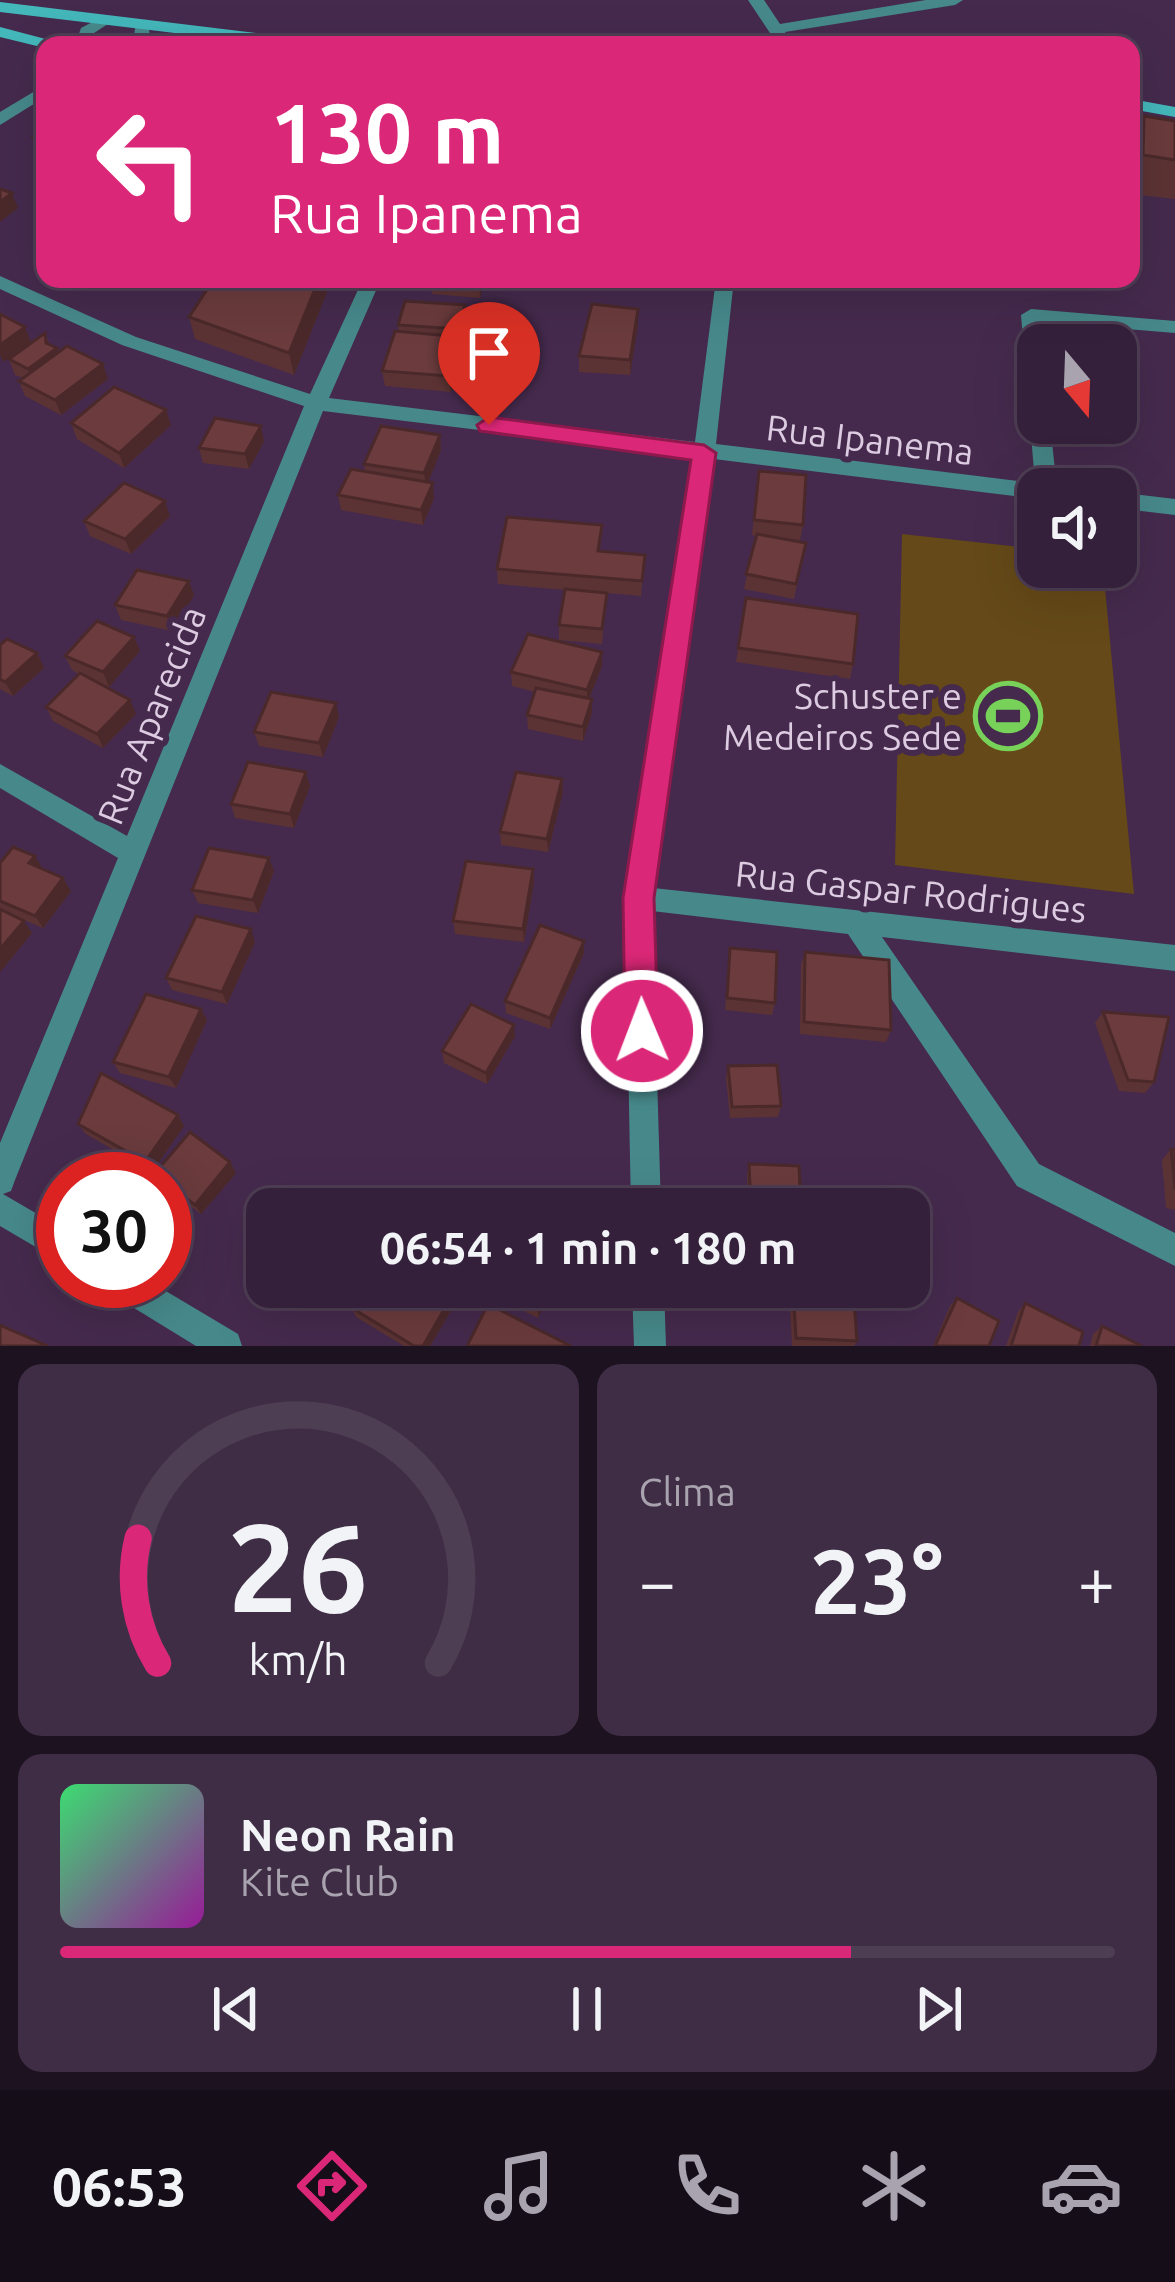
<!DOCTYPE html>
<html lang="pt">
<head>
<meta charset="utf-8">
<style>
  :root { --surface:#34203a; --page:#3f2d45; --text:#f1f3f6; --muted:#a9a3af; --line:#4e3e54; --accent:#db2777 }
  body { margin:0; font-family:Ubuntu,sans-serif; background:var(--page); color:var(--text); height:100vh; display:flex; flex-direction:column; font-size:45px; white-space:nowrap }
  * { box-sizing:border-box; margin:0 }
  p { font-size:39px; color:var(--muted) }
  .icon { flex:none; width:66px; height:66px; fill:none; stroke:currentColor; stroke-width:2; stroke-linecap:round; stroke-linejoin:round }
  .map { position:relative; height:1346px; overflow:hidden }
  .details { display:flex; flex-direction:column; gap:18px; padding:18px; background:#1d1220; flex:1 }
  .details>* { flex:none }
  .guide { position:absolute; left:36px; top:36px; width:1104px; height:252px; border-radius:24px; box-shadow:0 12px 48px #0002,0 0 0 3px var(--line); background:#db2777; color:#fff; overflow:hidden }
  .needle { width:78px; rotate:161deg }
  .buttons { position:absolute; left:1017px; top:324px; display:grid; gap:24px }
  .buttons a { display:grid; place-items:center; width:120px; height:120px; border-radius:24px; background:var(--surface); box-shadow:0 12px 48px #0002,0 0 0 3px var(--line); font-size:60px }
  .speed { position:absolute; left:36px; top:1152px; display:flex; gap:24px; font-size:60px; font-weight:700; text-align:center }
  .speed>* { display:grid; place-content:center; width:156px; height:156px; border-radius:50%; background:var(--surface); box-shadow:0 12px 48px #0002,0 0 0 3px var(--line); line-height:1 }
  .speed .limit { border:18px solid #d22; background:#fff; color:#111 }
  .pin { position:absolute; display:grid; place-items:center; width:102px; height:102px; color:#fff; margin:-123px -51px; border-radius:50% 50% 50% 0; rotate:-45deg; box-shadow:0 0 12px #0007 }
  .pin .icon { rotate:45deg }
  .me { position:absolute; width:132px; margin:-66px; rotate:359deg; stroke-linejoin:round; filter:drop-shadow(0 0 9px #0008) }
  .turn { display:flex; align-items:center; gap:42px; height:252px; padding:0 36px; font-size:54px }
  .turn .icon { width:156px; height:156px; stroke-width:2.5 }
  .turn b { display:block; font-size:84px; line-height:102px }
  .big { font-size:90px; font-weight:700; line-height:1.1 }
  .details .card { flex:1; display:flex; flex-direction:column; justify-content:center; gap:18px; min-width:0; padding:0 42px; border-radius:24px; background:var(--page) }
  .details .dial { align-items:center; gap:0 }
  .dial svg { height:312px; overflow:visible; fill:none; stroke:var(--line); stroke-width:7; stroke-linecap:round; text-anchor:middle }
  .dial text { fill:var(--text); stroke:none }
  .song { display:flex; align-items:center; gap:36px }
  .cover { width:144px; height:144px; border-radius:18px; background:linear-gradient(135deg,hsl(140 70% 55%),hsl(300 70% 35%)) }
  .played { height:12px; border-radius:6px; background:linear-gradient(90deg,var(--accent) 75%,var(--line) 75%) }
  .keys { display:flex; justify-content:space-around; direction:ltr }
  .heat { display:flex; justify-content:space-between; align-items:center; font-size:66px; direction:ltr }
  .details .tiles { flex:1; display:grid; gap:18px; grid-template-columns:1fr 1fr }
  .card:last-child { grid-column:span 2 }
  .trip { position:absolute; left:246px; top:1188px; width:684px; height:120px; border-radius:24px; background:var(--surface); box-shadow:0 12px 48px #0002,0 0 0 3px var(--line); font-weight:700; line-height:120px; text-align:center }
  .tabs { display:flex; height:192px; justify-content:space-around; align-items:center; background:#150d17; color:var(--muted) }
  .tabs .icon { width:84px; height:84px }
  .tabs .active { color:var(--accent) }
  .tabs b { font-size:54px; color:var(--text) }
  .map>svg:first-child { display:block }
</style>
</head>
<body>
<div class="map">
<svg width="1175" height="1346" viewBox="0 0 1175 1346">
  <rect width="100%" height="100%" fill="#452a4d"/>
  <path fill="#654918" d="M902,534L1038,549V567H1103L1134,894L895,865Z"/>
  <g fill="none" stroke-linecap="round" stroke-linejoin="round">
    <g fill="#47898b" fill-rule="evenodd">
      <path d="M748,0H764L780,24L926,0H963L955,5L785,32L794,45H778Z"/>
      <path d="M98,19L111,22L94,33L91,45H75L81,28Z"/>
      <path d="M136,23H148L150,36L142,45H125L134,35Z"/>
      <path d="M45,85V97L0,125V112Z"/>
      <path d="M0,276L136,337L310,394L363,279H381L329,398L695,442L716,279H734L716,444L1035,483L1030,423L1038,416V423H1050L1057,489H1038V499L714,459L653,888L1175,945V971L882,937L1039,1164L1175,1233V1266L1017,1186L848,934L652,911L661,1209H631L625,898L693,456L323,411L15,1180L11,1191L3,1194L63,1229V1263L0,1226V1143L118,858L0,788V764L127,836L304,406L122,345L0,289Z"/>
      <path d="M1031,309L1175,321V333L1041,322L1038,406L1028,399L1021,315Z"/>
      <path d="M1116,492L1175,499V515L1116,508Z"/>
      <path d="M103,1281H149L238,1334L242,1346H196L108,1292Z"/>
      <path d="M632,1287H664L666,1346H634Z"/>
    </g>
    <g fill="#44b7bb" fill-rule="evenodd">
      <path d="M0,2L314,40L322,45H275L0,12Z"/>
      <path d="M0,27L57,42L59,45H45V48L0,37Z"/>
      <path d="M1131,99L1175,107V117L1131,109Z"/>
      <path d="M1131,124L1175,132V142L1131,134Z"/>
    </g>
  </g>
  <g fill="#5c3334">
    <path d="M1144,116L1175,121V199L1131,194L1132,154Z"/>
    <path d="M45,130V158L38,152L33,137Z"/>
    <path d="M332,279L294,375L195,339L189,317Z"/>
    <path d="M431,279H485L480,298L432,294Z"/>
    <path d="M619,279H662V281Z"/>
    <path d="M465,305L466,320L461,341L462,352L451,392L385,386L382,371L399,332L398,325Z"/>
    <path d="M638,324L630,375L579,372V356Z"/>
    <path d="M45,333L49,344L57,348L58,352L108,379L61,415L25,396L19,381L23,378L15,375L9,359Z"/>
    <path d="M71,423L171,425L124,468L77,439Z"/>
    <path d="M440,435L441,450L428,482L434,498L423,525L341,510L338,495L365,471L364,464Z"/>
    <path d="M264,441L249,469L203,463L199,448Z"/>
    <path d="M759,471L803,525L800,540L779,538L806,543L794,599L744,589L756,536L752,535Z"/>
    <path d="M170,516L131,554L90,536L84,521Z"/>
    <path d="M602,525L600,551L645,555L641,596L607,593L602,644L559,640V625L565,590L498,584L497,569Z"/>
    <path d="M194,595L172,631L121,620L115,605Z"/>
    <path d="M746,598L853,664L850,679L736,662Z"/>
    <path d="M134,637L140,651L109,687L86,677L136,714L103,748L53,721L46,707L79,674L72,670L65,656Z"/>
    <path d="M0,645L37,653L44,668L13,696L0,689Z"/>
    <path d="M602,666L589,699H592V713L583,741L528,729L527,715L535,692L512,686L511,672Z"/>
    <path d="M339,717L323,757L259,746L254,732Z"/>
    <path d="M562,779L563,792L548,852L501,845L500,832Z"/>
    <path d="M310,786L294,828L235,818L231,804Z"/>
    <path d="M0,863L43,869L71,891L43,928L19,918L32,933L0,972Z"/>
    <path d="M533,869L534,882L524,942L455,934L453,921Z"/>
    <path d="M274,871L258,913L198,903L192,890Z"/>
    <path d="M255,942L227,1004L172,990L166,978Z"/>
    <path d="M730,948L775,1003L772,1015L725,1010Z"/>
    <path d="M805,952L891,1030L886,1042L800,1034L801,964Z"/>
    <path d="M584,953L550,1029L506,1013L505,1001Z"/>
    <path d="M1103,1012L1154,1082L1145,1093L1119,1091L1095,1023Z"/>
    <path d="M207,1020L176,1088L120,1073L113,1062Z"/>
    <path d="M515,1036L487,1084L444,1063L442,1051Z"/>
    <path d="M728,1066L781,1106L778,1117L730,1118L726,1077Z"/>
    <path d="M78,1124L184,1126L152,1172L86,1134Z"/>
    <path d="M1171,1149L1175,1150V1210L1166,1208L1162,1160Z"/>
    <path d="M749,1164L801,1209H748L747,1174Z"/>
    <path d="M236,1173L201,1214L165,1187V1179H158L154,1174Z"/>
    <path d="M314,1287H361L349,1307Z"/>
    <path d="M365,1287H465L430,1346H404L356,1317L352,1308Z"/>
    <path d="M480,1287H553L538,1318L480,1289Z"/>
    <path d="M789,1287H853L857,1341L854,1346H792Z"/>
    <path d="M957,1298L989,1346H933L950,1306Z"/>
    <path d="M1025,1303L1079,1346H1006L1018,1312Z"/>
    <path d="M1102,1326L1142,1346H1090L1093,1334Z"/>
  </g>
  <g fill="#4b292b">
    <path d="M12,193L18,208L0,222V202Z"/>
    <path d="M319,279H332L294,375L289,353Z"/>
    <path d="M480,279H485L480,298L479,283Z"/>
    <path d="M465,305L466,320L461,341L462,352L451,392L449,376L460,340L459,329Z"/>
    <path d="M638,309V324L630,375V360Z"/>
    <path d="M25,327L31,342L3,362L0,355V345Z"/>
    <path d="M45,333L51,352L57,348L62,363L34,384L28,369Z"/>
    <path d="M103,364L108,379L61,415L55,400Z"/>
    <path d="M166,410L171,425L124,468L119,453Z"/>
    <path d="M261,426L264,441L249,469L245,454Z"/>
    <path d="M440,435L441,450L426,488L424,473Z"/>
    <path d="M433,483L434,498L423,525L421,510Z"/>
    <path d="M165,501L170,516L131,554L125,539Z"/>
    <path d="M189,581L194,595L172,631L167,616Z"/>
    <path d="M134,637L140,651L109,687L103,672Z"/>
    <path d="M602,652V666L587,704V690Z"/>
    <path d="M37,653L44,668L13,696L5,682Z"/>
    <path d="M592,699V713L583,741V727Z"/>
    <path d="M130,700L136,714L103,748L97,734Z"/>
    <path d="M336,703L339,717L323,757L319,743Z"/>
    <path d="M306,772L310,786L294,828L290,814Z"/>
    <path d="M562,779L563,792L548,852L547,839Z"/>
    <path d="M35,856L43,869L29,863Z"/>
    <path d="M269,858L274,871L258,913L253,900Z"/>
    <path d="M533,869L534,882L524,942L523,929Z"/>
    <path d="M63,878L71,891L43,928L35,916Z"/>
    <path d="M24,921L32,933L0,972V949Z"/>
    <path d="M251,929L255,942L227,1004L222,992Z"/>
    <path d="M584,941V953L550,1029V1018Z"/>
    <path d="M201,1009L207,1020L176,1088L169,1077Z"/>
    <path d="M514,1025L515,1036L487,1084L486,1073Z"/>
    <path d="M178,1115L184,1126L152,1172L145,1162Z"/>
    <path d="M230,1162L236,1173L201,1214L195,1205Z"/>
    <path d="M352,1287H361L349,1307L345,1298Z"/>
    <path d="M457,1287H465L430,1346H423Z"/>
    <path d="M548,1287H553L538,1318V1310Z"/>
  </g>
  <g fill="#6b3b3d" stroke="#4b292b" stroke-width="3">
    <path d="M1144,116L1175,121V160L1143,155Z"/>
    <path d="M45,130V147L33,137Z"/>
    <path d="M0,189L12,193L0,202Z"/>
    <path d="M214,279H319L289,353L189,317Z"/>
    <path d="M434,279H480L479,283Z"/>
    <path d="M405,301L465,305L459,329L398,325Z"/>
    <path d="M592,304L638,309L630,360L579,356Z"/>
    <path d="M0,314L25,327L0,345Z"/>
    <path d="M395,331L461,337L449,376L382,371Z"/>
    <path d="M45,333L46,343L57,348L28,369L9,359Z"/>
    <path d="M67,346L103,364L55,400L19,381Z"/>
    <path d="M114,387L166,410L119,453L71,423Z"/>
    <path d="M215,418L261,426L245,454L199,448Z"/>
    <path d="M381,426L440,435L424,473L364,464Z"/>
    <path d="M351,469L433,483L421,510L338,495Z"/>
    <path d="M759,471L806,475L803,525L754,520Z"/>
    <path d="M124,483L165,501L125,539L84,521Z"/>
    <path d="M507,517L602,525L598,551L645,555L642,581L497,569Z"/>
    <path d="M757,534L806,543L796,584L746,574Z"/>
    <path d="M137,570L189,581L167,616L115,605Z"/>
    <path d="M565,589L607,593L602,629L559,625Z"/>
    <path d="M746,598L858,614L853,664L738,648Z"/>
    <path d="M97,621L134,637L103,672L65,656Z"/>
    <path d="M528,634L602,652L587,690L511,672Z"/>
    <path d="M7,639L37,653L5,682L0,679V645Z"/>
    <path d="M80,673L130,700L97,734L46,707Z"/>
    <path d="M536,688L592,699L583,727L527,715Z"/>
    <path d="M271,692L336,703L319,743L254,732Z"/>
    <path d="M248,762L306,772L290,814L231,804Z"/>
    <path d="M516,772L562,779L547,839L500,832Z"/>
    <path d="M13,847L35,856L29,863L63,878L35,916L0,901V863Z"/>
    <path d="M209,848L269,858L253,900L192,890Z"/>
    <path d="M466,861L533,869L523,929L453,921Z"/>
    <path d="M0,909L24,921L0,949Z"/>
    <path d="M196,916L251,929L222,992L166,978Z"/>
    <path d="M540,925L584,941L550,1018L505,1001Z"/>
    <path d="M730,948L777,952L775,1003L727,998Z"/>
    <path d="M805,952L889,960L891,1030L804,1022Z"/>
    <path d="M146,994L201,1009L169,1077L113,1062Z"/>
    <path d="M471,1004L514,1025L486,1073L442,1051Z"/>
    <path d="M1103,1012L1169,1017L1154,1082L1128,1080Z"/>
    <path d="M777,1065L781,1106L732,1107L728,1066Z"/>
    <path d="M101,1073L178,1115L145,1162L78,1124Z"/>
    <path d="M190,1132L230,1162L195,1205L165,1182V1179H161L154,1174Z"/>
    <path d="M1171,1149L1175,1150V1189Z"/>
    <path d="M749,1164L799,1166L801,1209H751Z"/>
    <path d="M518,1200L537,1209H513Z"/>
    <path d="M325,1287H352L345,1298Z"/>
    <path d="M365,1287H457L423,1346H414L352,1308Z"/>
    <path d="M492,1287H548L538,1310Z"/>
    <path d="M793,1287H853L857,1341L796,1338Z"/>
    <path d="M957,1298L999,1321L989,1346H935Z"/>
    <path d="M1025,1303L1083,1332L1079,1346H1011Z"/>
    <path d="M488,1304L571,1346H467Z"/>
    <path d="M0,1325L48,1346H0Z"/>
    <path d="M1102,1326L1142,1346H1096Z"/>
  </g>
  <path fill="#db2777" stroke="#8e194d" stroke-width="3" d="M489,417L704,445L716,453L654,898L658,1031L653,1042L642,1046L630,1042L625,1031L623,898L691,460L480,431L477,425Z"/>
  <defs>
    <g id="stadium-ring" transform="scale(3.45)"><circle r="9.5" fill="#452a4d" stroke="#78d259" stroke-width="1.5"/><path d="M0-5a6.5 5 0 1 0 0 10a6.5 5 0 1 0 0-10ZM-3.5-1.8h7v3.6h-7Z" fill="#78d259"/></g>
  </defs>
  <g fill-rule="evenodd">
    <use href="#stadium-ring" x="1008" y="716"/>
  </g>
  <g text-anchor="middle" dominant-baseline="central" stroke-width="12" stroke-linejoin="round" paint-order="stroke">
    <g font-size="36" fill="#dccbe1" stroke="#452a4d">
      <text transform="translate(870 439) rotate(7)">Rua Ipanema</text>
      <text transform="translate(151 715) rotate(-68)">Rua Aparecida</text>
      <text transform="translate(911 891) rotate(6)">Rua Gaspar Rodrigues</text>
    </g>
    <g font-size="36" fill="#dccbe1" stroke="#452a4d" text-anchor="end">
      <text x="962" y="695">Schuster e<tspan x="962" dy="41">Medeiros Sede</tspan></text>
    </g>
  </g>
</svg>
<div class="buttons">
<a><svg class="needle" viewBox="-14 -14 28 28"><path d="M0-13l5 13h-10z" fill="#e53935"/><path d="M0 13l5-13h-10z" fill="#a9a3af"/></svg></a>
<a><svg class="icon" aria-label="sound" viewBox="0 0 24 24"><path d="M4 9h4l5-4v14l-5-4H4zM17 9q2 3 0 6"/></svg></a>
</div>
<div class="speed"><div class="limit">30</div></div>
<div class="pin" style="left:489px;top:425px;background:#d93025"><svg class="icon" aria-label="arrive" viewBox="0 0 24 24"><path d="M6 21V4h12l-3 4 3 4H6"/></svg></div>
<svg class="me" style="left:642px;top:1031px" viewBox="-20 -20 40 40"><circle r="17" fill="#db2777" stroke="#fff" stroke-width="3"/><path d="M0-11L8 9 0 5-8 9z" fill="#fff"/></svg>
<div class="trip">06:54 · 1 min · 180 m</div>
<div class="guide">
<div class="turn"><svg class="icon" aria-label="left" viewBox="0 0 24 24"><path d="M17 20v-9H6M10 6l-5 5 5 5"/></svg><div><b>130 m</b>Rua Ipanema</div></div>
</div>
</div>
<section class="details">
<div class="tiles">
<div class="card dial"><svg viewBox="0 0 100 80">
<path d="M14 69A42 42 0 1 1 86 69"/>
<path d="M14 69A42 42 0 0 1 9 37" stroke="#db2777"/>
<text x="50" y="56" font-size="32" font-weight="700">26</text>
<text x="50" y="72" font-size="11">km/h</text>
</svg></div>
<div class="card"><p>Clima</p>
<div class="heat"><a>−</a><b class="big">23°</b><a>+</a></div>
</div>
<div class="card">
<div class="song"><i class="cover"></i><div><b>Neon Rain</b><p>Kite Club</p></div></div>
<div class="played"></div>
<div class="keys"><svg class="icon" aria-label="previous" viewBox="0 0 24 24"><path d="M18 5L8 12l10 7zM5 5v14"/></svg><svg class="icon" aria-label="pause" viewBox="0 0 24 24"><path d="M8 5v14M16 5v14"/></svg><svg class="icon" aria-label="next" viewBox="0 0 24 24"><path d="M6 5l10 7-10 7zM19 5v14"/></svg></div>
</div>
</div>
</section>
<nav class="tabs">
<b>06:53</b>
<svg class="icon active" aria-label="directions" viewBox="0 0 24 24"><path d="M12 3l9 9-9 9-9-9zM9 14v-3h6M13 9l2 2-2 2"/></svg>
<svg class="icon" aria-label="music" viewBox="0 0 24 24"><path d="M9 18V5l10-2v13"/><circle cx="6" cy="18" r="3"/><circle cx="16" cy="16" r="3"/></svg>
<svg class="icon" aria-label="phone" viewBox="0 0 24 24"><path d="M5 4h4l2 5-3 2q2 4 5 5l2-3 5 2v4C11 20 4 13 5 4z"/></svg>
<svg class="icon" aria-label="climate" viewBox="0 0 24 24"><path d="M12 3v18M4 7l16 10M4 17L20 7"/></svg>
<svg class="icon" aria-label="car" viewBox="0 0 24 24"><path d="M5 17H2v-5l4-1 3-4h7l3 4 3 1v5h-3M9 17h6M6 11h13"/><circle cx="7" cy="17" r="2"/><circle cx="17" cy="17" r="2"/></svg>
</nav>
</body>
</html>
